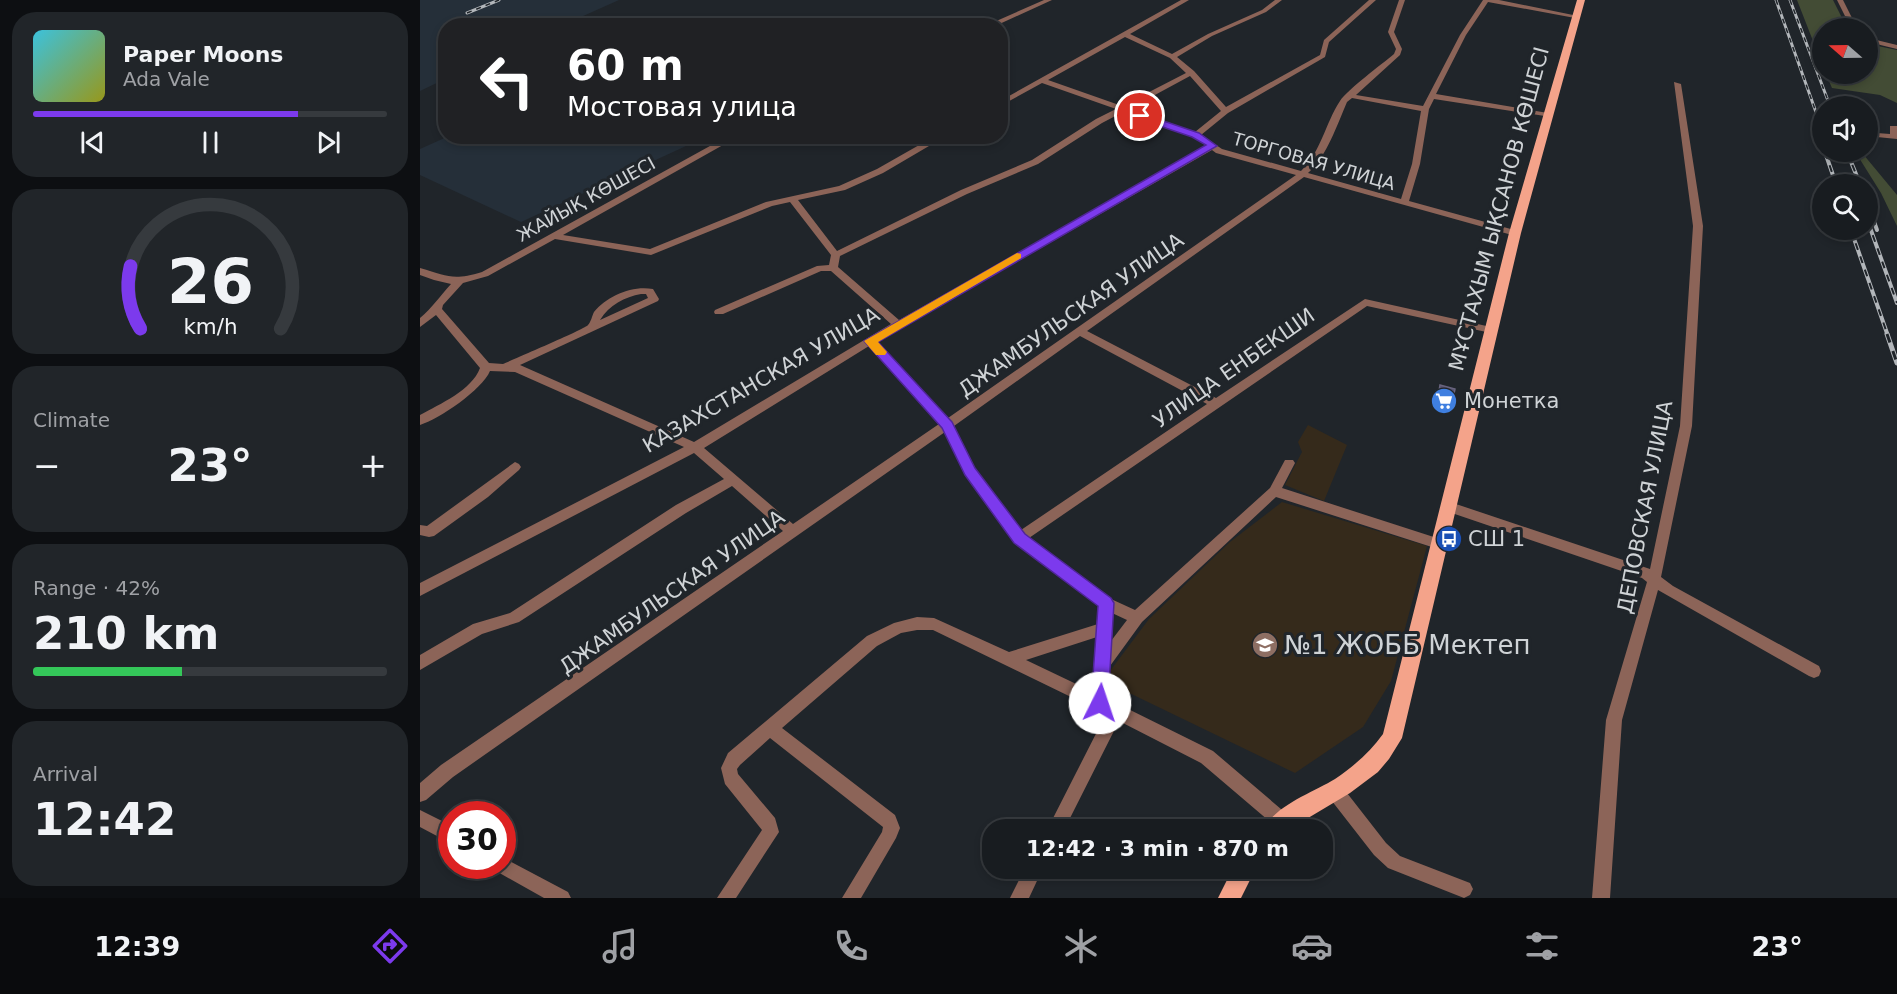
<!DOCTYPE html>
<html lang="en">
<head>
<meta charset="utf-8">
<style>
  :root { --surface:#181c20; --page:#212529; --text:#f1f3f6; --muted:#9fa1a5; --line:#363a3e; --accent:#7c3aed }
  body { margin:0; font-family:"DejaVu Sans",sans-serif; background:var(--page); color:var(--text); height:100vh; display:flex; flex-direction:column; font-size:22px; white-space:nowrap }
  * { box-sizing:border-box; margin:0 }
  p { font-size:20px; color:var(--muted) }
  .icon { flex:none; width:33px; height:33px; fill:none; stroke:currentColor; stroke-width:2; stroke-linecap:round; stroke-linejoin:round }
  .map { position:relative; flex:1; overflow:hidden }
  .sheet { display:flex; flex-direction:column; gap:12px; padding:12px; background:#0d0f12; width:420px }
  .sheet>* { flex:none }
  .guide { position:absolute; left:18px; top:18px; width:570px; height:126px; border-radius:24px; box-shadow:0 3px 9px #0003,0 0 0 2px var(--line); background:#202124; color:#fff; overflow:hidden }
  .needle { width:39px; rotate:290deg }
  .tools { position:absolute; left:1392px; top:18px; display:grid; gap:12px }
  .tools a { display:grid; place-items:center; width:66px; height:66px; border-radius:50%; background:var(--surface); box-shadow:0 3px 9px #0003,0 0 0 2px var(--line); font-size:30px }
  .speed { position:absolute; left:18px; top:801px; display:flex; gap:12px; font-size:30px; font-weight:700; text-align:center }
  .speed>* { display:grid; place-content:center; width:78px; height:78px; border-radius:50%; background:var(--surface); box-shadow:0 3px 9px #0003,0 0 0 2px var(--line); line-height:1 }
  .speed .limit { border:9px solid #d22; background:#fff; color:#111 }
  .pin { position:absolute; display:grid; place-items:center; width:51px; height:51px; color:#fff; margin:-26px; border:3px solid #fff; border-radius:50%; box-shadow:0 2px 6px #0007 }
  .me { position:absolute; width:66px; margin:-33px; rotate:4deg; stroke-linejoin:round; filter:drop-shadow(0 0 4px #0008) }
  .turn { display:flex; align-items:center; gap:21px; height:126px; padding:0 30px; font-size:27px }
  .turn .icon { width:78px; height:78px; stroke-width:2.5 }
  .turn b { display:block; font-size:42px; line-height:51px }
  .big { font-size:45px; font-weight:700; line-height:1.1 }
  .sheet .tile { flex:1; display:flex; flex-direction:column; justify-content:center; gap:9px; min-width:0; padding:0 21px; border-radius:24px; background:var(--page) }
  .sheet .dial { align-items:center; gap:0 }
  .dial svg { height:156px; overflow:visible; fill:none; stroke:var(--line); stroke-width:7; stroke-linecap:round; text-anchor:middle }
  .dial text { fill:var(--text); stroke:none }
  .song { display:flex; align-items:center; gap:18px }
  .cover { width:72px; height:72px; border-radius:9px; background:linear-gradient(135deg,hsl(190 70% 55%),hsl(60 70% 35%)) }
  .played { height:6px; border-radius:3px; background:linear-gradient(90deg,var(--accent) 75%,var(--line) 75%) }
  .keys { display:flex; justify-content:space-around; direction:ltr }
  .heat { display:flex; justify-content:space-between; align-items:center; font-size:33px; direction:ltr }
  .charge { height:9px; border-radius:4px; background:linear-gradient(90deg,#34c759 42%,var(--line) 0) }
  .trip { position:absolute; left:562px; top:819px; width:351px; height:60px; border-radius:24px; background:var(--surface); box-shadow:0 3px 9px #0003,0 0 0 2px var(--line); font-weight:700; line-height:60px; text-align:center }
  .tabs { display:flex; height:96px; justify-content:space-around; align-items:center; background:#0a0b0d; color:var(--muted) }
  .tabs .icon { width:42px; height:42px }
  .tabs .selected { color:var(--accent) }
  .tabs b { font-size:27px; color:var(--text) }
  main { display:flex; flex:1; min-height:0 }
  .map>svg:first-child { display:block }
</style>
</head>
<body>
<main>
<section class="sheet">
<div class="tile">
<div class="song"><i class="cover"></i><div><b>Paper Moons</b><p>Ada Vale</p></div></div>
<div class="played"></div>
<div class="keys"><svg class="icon" aria-label="previous" viewBox="0 0 24 24"><path d="M18 5L8 12l10 7zM5 5v14"/></svg><svg class="icon" aria-label="pause" viewBox="0 0 24 24"><path d="M8 5v14M16 5v14"/></svg><svg class="icon" aria-label="next" viewBox="0 0 24 24"><path d="M6 5l10 7-10 7zM19 5v14"/></svg></div>
</div>
<div class="tile dial"><svg viewBox="0 0 100 80">
<path d="M14 69A42 42 0 1 1 86 69"/>
<path d="M14 69A42 42 0 0 1 9 37" stroke="#7c3aed"/>
<text x="50" y="56" font-size="32" font-weight="700">26</text>
<text x="50" y="72" font-size="11">km/h</text>
</svg></div>
<div class="tile"><p>Climate</p>
<div class="heat"><a>−</a><b class="big">23°</b><a>+</a></div>
</div>
<div class="tile"><p>Range · 42%</p><b class="big">210 km</b><div class="charge"></div></div>
<div class="tile"><p>Arrival</p><b class="big">12:42</b></div>
</section>
<div class="map">
<svg width="1477" height="898" viewBox="0 0 1477 898">
  <rect width="100%" height="100%" fill="#20252a"/>
  <g fill="#252f39">
    <path d="M0,0H199L143,25L26,26L25,79L0,91Z"/>
    <path d="M29,136H245L266,146L101,222L0,175V149Z"/>
  </g>
  <g fill="#352a1b">
    <path d="M888,425L927,445L904,501L865,485L882,452L878,442Z"/>
    <path d="M862,502L1007,546L971,681L943,727L875,773L699,688L690,671L729,619L810,542Z"/>
  </g>
  <g fill="#434c35">
    <path d="M1377,0H1413L1427,28H1402V64Z"/>
    <path d="M1448,44L1477,50V103L1460,95L1412,88L1406,74H1448Z"/>
    <path d="M1436,153L1443,154L1477,195V226L1461,193Z"/>
  </g>
  <g fill="none" stroke-linecap="round" stroke-linejoin="round">
    <g fill="#8c6458" fill-rule="evenodd">
      <path d="M624,0H632L575,26H565Z"/>
      <path d="M761,0H769L710,34L752,54L788,34L842,10L855,0H862L846,12L792,36L757,57L774,71L806,107L900,55L904,40L949,0H956L909,42L905,57L808,113L781,135L802,149L881,171C901,152 905,124 920,101C928,89 961,65 974,54L976,49L968,32L979,0H985L974,32L982,49L980,55L936,95L1003,106L1040,35L1063,0H1079L1158,16L1155,18L1068,2L1046,35L1016,94L1128,113H1131V117L1014,99L1009,109L1000,164L989,201L1098,231V235H1092L884,177L667,331L796,398L945,299L1071,327L1076,330L1071,333L947,306L609,538L691,599L715,610L850,488L865,460H873L875,463L862,488L1023,540L1025,544L1023,548L1018,549L856,497L722,622L690,666L688,699L793,751L868,815L870,821L868,827L862,829L856,827L781,763L699,721L644,830H627L686,714L513,630H497L481,633L457,646L362,728L475,815L480,828L476,838L441,898H422L462,832L463,827L350,738L320,765L317,769L318,774L355,818L359,832L316,898H297L342,830L305,784L301,768L308,753L447,636L474,623L497,617L514,618L589,652L678,624L679,606L594,542L546,474L525,432L33,777L6,800L0,802V783L21,765L363,531L312,486L266,513L99,622L62,634L0,670V655L53,624L90,613L256,505L304,479L274,453L0,596V583L264,447L95,372L70,371C62,390 19,419 0,425V415C20,404 52,390 60,368L16,315L0,327V318C12,308 20,296 31,284L14,280L0,275V268C28,276 32,281 62,272L308,136H319L143,235L230,249L346,202L419,186L457,169L515,136H526L463,173L425,190L378,200L417,251L541,190L612,160L676,119L696,109L622,83L580,106V101ZM705,37L750,58L766,73L702,106L628,80ZM770,76L801,111L775,132L709,109ZM932,98L1001,111L992,164L981,199L888,173C907,156 917,125 927,102ZM703,112L773,137L787,146L479,320L418,267L420,256L547,194L618,164L682,123ZM792,150L796,153L876,175L528,418L457,342ZM370,202L411,255L409,265L397,266L295,310L294,312L295,314H303L401,271H411L471,324L274,442L100,365L238,301L239,299L233,289C212,285 187,296 174,312C172,316 171,322 168,325C165,329 94,359 83,364L69,363L22,309L23,305L43,283L68,276L135,239L231,255L352,206ZM221,294H226L228,298L180,320C189,305 205,297 221,294ZM660,336L787,404L601,530L555,468L534,426ZM449,346L519,424L373,524L284,448ZM692,613L707,620L691,641ZM677,637L673,692L606,660Z"/>
      <path d="M1417,0H1423L1437,28H1431Z"/>
      <path d="M1448,38L1477,45V49L1448,42Z"/>
      <path d="M1254,82L1261,84L1283,226L1272,426L1241,577L1253,586L1399,666L1401,671L1399,676L1394,678L1389,676L1238,590L1202,720L1190,898H1172L1186,720L1227,582L1222,578L1023,510L1021,506L1023,502L1027,501L1230,569L1260,426L1273,226Z"/>
      <path d="M1470,126H1477V139L1457,137V133L1470,134Z"/>
      <path d="M95,462L99,464L101,467L99,470L68,497L14,536L9,537L0,535V525L7,526Z"/>
      <path d="M914,782L920,784L966,843L980,856L1050,883L1053,889L1050,895L1044,898L968,868L954,855L908,796L906,790L908,784Z"/>
      <path d="M0,810L32,826V844L0,827Z"/>
      <path d="M82,857L148,892L151,898H124L76,871L74,866H82Z"/>
      <path d="M605,868H623L609,898H590Z"/>
    </g>
    <g fill="#f4a38a" fill-rule="evenodd">
      <path d="M1157,0H1165L1101,233L982,738L969,759L958,772L930,793L868,830H844C853,806 894,792 915,779C934,766 950,752 963,734L1089,233Z"/>
      <path d="M813,868H836L821,898H798Z"/>
    </g>
    <g stroke="#b2b6ba" stroke-width="3">
      <g id="rail-far2">
        <path d="M1356,0L1402,129"/>
        <path d="M1370,0L1410,106"/>
        <path d="M47,13L79,0"/>
        <path d="M1395,123L1402,145"/>
      </g>
    </g>
    <g stroke="#b2b6ba" stroke-width="4">
      <g id="rail-far1">
        <path d="M1405,152L1416,184"/>
        <path d="M1427,152L1440,184"/>
        <path d="M1448,205L1457,230"/>
        <path d="M1448,222L1477,303"/>
        <path d="M1431,230L1468,336"/>
      </g>
    </g>
    <g stroke="#b2b6ba" stroke-width="5">
      <path id="rail" d="M1467,334L1477,363"/>
    </g>
    <use href="#rail-far2" stroke="#20252a" stroke-width="1.5" stroke-dasharray="5" stroke-linecap="butt"/>
    <use href="#rail-far1" stroke="#20252a" stroke-width="2" stroke-dasharray="7" stroke-linecap="butt"/>
    <use href="#rail" stroke="#20252a" stroke-width="3" stroke-dasharray="9" stroke-linecap="butt"/>
  </g>
  <path fill="#464062" d="M1020,385L1031,407L1029,412L1014,408Z"/>
  <path fill="#55506e" stroke="#68647e" stroke-width="1.5" d="M1020,385L1035,389L1031,407L1017,403Z"/>
  <path fill="#7c3aed" stroke="#51269a" stroke-width="1.5" d="M716,114H723L779,133L797,146L458,342L532,422L555,468L605,534L691,598L694,603L688,703L686,709L680,711L674,709L671,703L678,606L594,543L545,475L522,428L444,341L786,145L772,137L716,118Z"/>
  <path fill="#f59e0b" d="M597,253L601,254V258L458,342L467,352L465,355H456L444,341Z"/>
  <defs>
    <g id="supermarket-disc" transform="scale(1.35)"><circle r="9.5" fill="#3f7fe0" stroke="#20252a"/><path d="M-6-5.5h2.5l.6 2H6L4.5 2H-2.5L-4.4-4H-6ZM-1.5 3.2a1.3 1.3 0 1 0 .1 0ZM3 3.2a1.3 1.3 0 1 0 .1 0Z" fill="#fff"/></g>
    <g id="bus-disc" transform="scale(1.35)"><circle r="9.5" fill="#1a4fb4" stroke="#20252a"/><path d="M-5-6H5V4H4V6H2V4H-2V6H-4V4H-5ZM-3.5-4V0h7V-4ZM-3.5 1.2v1.5H-2V1.2ZM2 1.2v1.5H3.5V1.2Z" fill="#fff"/></g>
    <g id="school-disc" transform="scale(1.35)"><circle r="9.5" fill="#8d6e63" stroke="#20252a"/><path d="M0-5L7-2L0 1L-7-2ZM-4 1L0 2.5L4 1V4Q0 6-4 4Z" fill="#fff"/></g>
  </defs>
  <g fill-rule="evenodd">
    <use href="#supermarket-disc" x="1024" y="401"/>
    <use href="#bus-disc" x="1029" y="539"/>
    <use href="#school-disc" x="845" y="645"/>
  </g>
  <g text-anchor="middle" dominant-baseline="central" stroke-width="6" stroke-linejoin="round" paint-order="stroke">
    <g font-size="18" fill="#cfd3d6" stroke="#20252a">
      <text transform="translate(894 161) rotate(16)">ТОРГОВАЯ УЛИЦА</text>
      <text transform="translate(166 199) rotate(-29)">ЖАЙЫҚ КӨШЕСІ</text>
    </g>
    <g font-size="21" fill="#cfd3d6" stroke="#20252a">
      <text transform="translate(1079 209) rotate(-75)">МҰСТАХЫМ ЫҚСАНОВ КӨШЕСІ</text>
      <text transform="translate(651 315) rotate(-35)">ДЖАМБУЛЬСКАЯ УЛИЦА</text>
      <text transform="translate(814 368) rotate(-35)">УЛИЦА ЕНБЕКШИ</text>
      <text transform="translate(341 380) rotate(-30)">КАЗАХСТАНСКАЯ УЛИЦА</text>
      <text transform="translate(1225 507) rotate(-79)">ДЕПОВСКАЯ УЛИЦА</text>
      <text transform="translate(252 592) rotate(-35)">ДЖАМБУЛЬСКАЯ УЛИЦА</text>
    </g>
    <g font-size="21" fill="#cfd3d6" stroke="#20252a" text-anchor="start">
      <text x="1044" y="401">Монетка</text>
      <text x="1048" y="539">СШ 1</text>
    </g>
    <g font-size="26" fill="#cfd3d6" stroke="#20252a" text-anchor="start">
      <text x="864" y="645">№1 ЖОББ Мектеп</text>
    </g>
  </g>
</svg>
<div class="tools">
<a><svg class="needle" viewBox="-14 -14 28 28"><path d="M0-13l5 13h-10z" fill="#e53935"/><path d="M0 13l5-13h-10z" fill="#9fa1a5"/></svg></a>
<a><svg class="icon" aria-label="sound" viewBox="0 0 24 24"><path d="M4 9h4l5-4v14l-5-4H4zM17 9q2 3 0 6"/></svg></a>
<a><svg class="icon" aria-label="search" viewBox="0 0 24 24"><circle cx="10" cy="10" r="6"/><path d="M15 15l6 6"/></svg></a>
</div>
<div class="speed"><div class="limit">30</div></div>
<div class="pin" style="left:720px;top:116px;background:#d93025"><svg class="icon" aria-label="arrive" viewBox="0 0 24 24"><path d="M6 21V4h12l-3 4 3 4H6"/></svg></div>
<svg class="me" style="left:680px;top:703px" viewBox="-20 -20 40 40"><circle r="19" fill="#fff"/><path d="M0-13L10 11 0 6-10 11z" fill="#7c3aed"/></svg>
<div class="trip">12:42 · 3 min · 870 m</div>
<div class="guide">
<div class="turn"><svg class="icon" aria-label="left" viewBox="0 0 24 24"><path d="M17 20v-9H6M10 6l-5 5 5 5"/></svg><div><b>60 m</b>Мостовая улица</div></div>
</div>
</div>
</main>
<nav class="tabs">
<b>12:39</b>
<svg class="icon selected" aria-label="directions" viewBox="0 0 24 24"><path d="M12 3l9 9-9 9-9-9zM9 14v-3h6M13 9l2 2-2 2"/></svg>
<svg class="icon" aria-label="music" viewBox="0 0 24 24"><path d="M9 18V5l10-2v13"/><circle cx="6" cy="18" r="3"/><circle cx="16" cy="16" r="3"/></svg>
<svg class="icon" aria-label="phone" viewBox="0 0 24 24"><path d="M5 4h4l2 5-3 2q2 4 5 5l2-3 5 2v4C11 20 4 13 5 4z"/></svg>
<svg class="icon" aria-label="climate" viewBox="0 0 24 24"><path d="M12 3v18M4 7l16 10M4 17L20 7"/></svg>
<svg class="icon" aria-label="car" viewBox="0 0 24 24"><path d="M5 17H2v-5l4-1 3-4h7l3 4 3 1v5h-3M9 17h6M6 11h13"/><circle cx="7" cy="17" r="2"/><circle cx="17" cy="17" r="2"/></svg>
<svg class="icon" aria-label="filters" viewBox="0 0 24 24"><path d="M4 7h16M4 17h16"/><circle cx="9" cy="7" r="2"/><circle cx="15" cy="17" r="2"/></svg>
<b>23°</b>
</nav>
</body>
</html>
